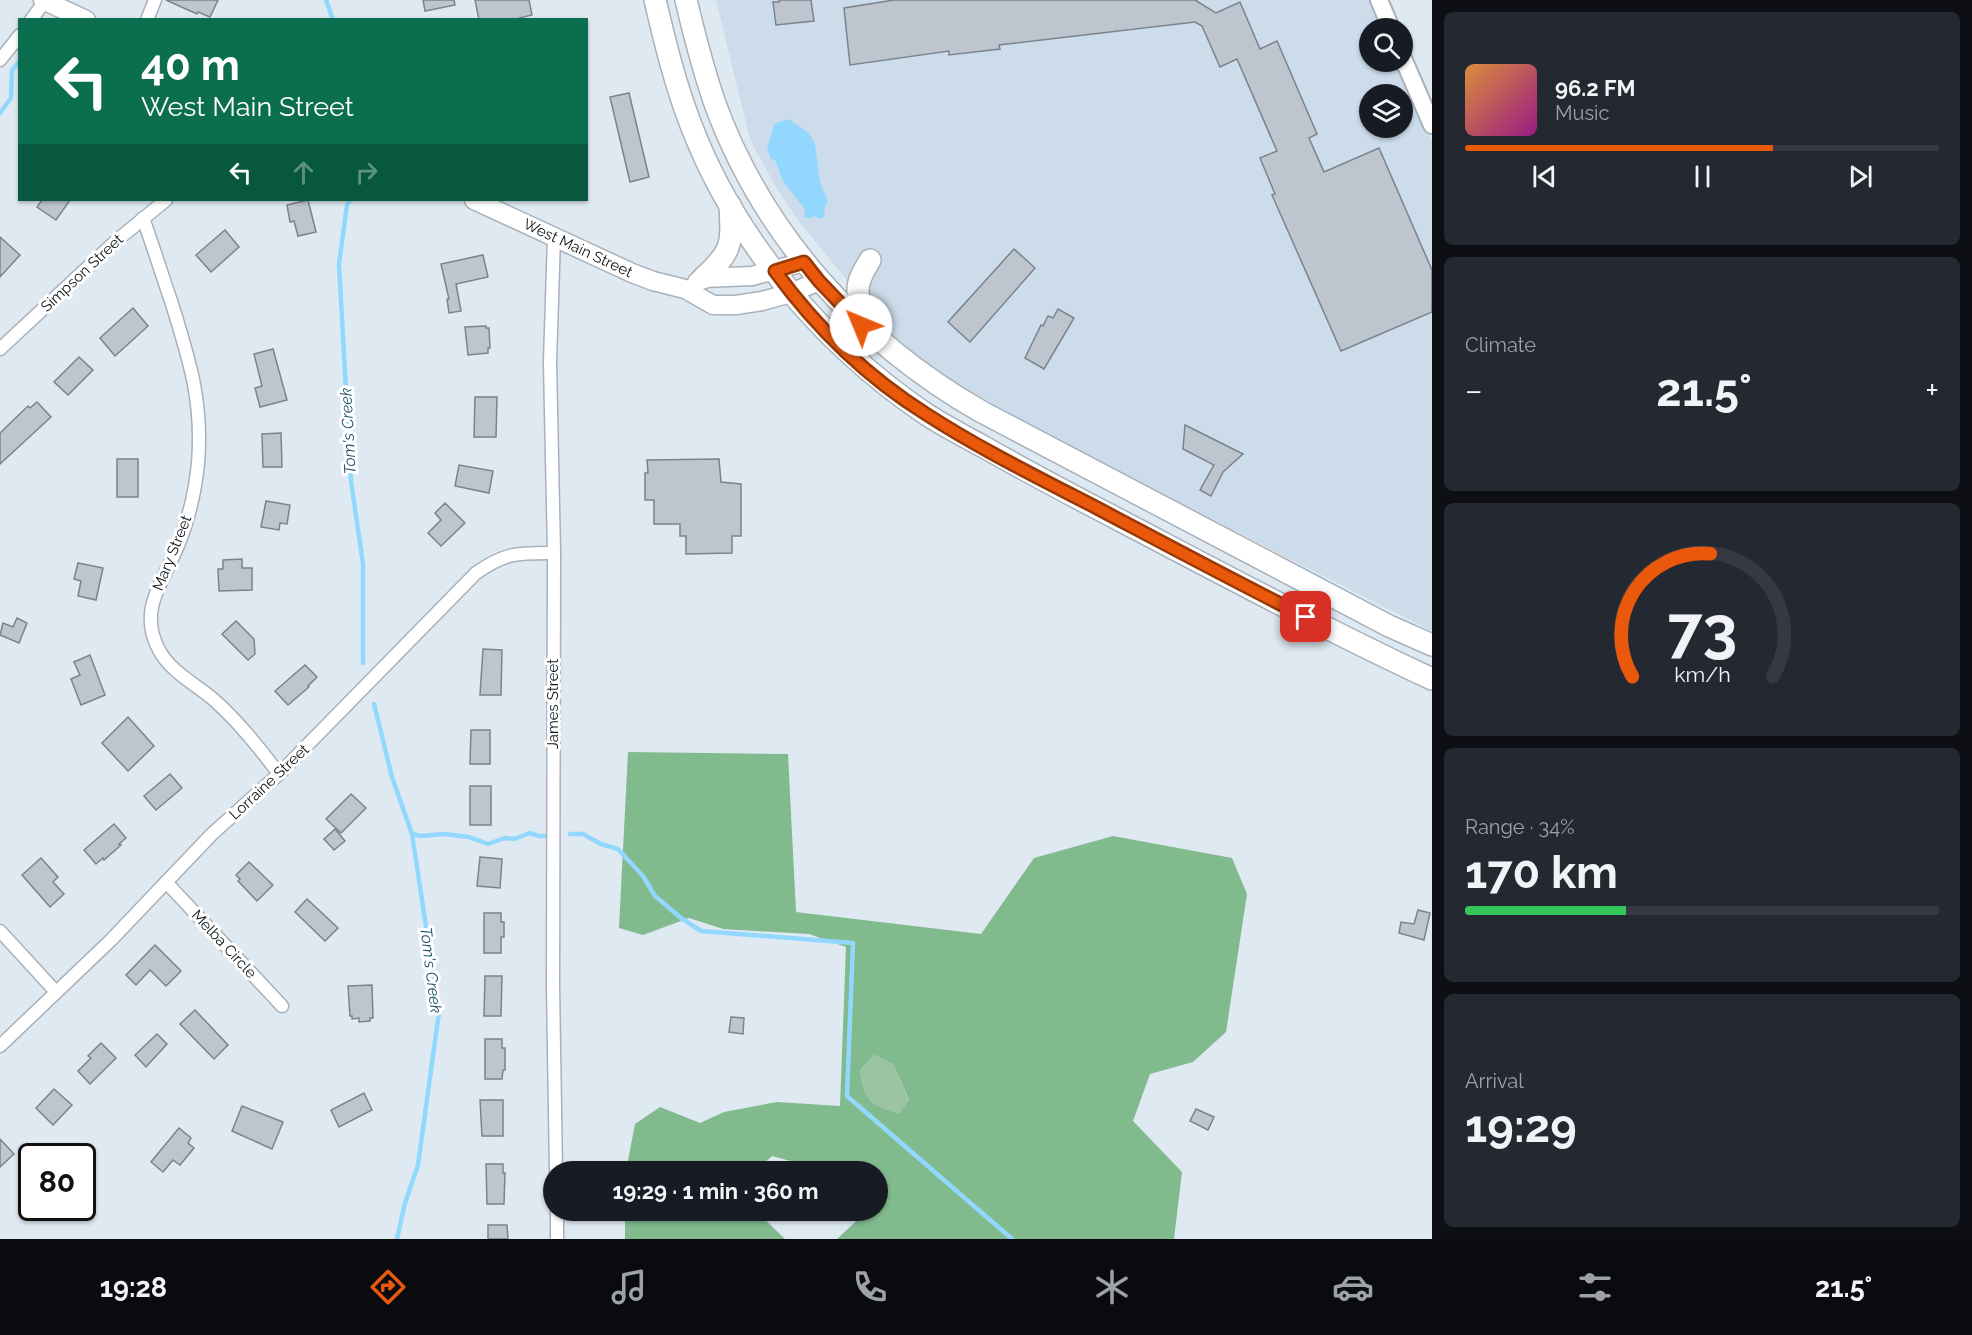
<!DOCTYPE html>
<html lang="en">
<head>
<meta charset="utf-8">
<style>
  :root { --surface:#171b24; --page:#242831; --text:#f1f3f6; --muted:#9ea1a6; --line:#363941; --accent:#ea580c }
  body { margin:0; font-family:Raleway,sans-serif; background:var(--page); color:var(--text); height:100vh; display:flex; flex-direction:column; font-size:22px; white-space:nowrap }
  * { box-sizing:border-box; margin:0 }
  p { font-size:20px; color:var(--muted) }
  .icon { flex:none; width:33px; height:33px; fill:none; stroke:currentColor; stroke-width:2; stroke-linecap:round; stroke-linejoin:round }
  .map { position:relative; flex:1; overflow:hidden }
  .panel { display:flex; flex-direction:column; gap:12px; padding:12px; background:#0d0f14; width:540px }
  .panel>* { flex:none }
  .hud { position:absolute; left:18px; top:18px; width:570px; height:183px; border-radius:0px; box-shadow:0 2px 4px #0004; background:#0b6e4f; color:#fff; overflow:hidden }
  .controls { position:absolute; left:1359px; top:18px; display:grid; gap:12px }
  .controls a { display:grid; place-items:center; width:54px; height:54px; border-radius:50%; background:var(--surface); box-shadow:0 2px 4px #0004; font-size:30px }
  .speed { position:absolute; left:18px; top:1143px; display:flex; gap:12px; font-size:30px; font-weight:700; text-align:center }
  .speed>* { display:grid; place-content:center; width:78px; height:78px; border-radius:50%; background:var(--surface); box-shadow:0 2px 4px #0004; line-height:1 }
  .speed .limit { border:3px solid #111; border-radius:9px; background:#fff; color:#111 }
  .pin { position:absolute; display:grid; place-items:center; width:51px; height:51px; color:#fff; margin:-26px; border-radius:12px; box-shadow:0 3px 9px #0006 }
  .me { position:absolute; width:66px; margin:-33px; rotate:315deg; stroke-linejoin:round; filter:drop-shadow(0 0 4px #0008) }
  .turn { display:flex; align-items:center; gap:21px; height:126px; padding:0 24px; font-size:27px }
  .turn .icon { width:78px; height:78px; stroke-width:2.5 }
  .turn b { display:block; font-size:42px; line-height:51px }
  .lanes { display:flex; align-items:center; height:57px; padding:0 24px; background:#0003; justify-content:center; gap:30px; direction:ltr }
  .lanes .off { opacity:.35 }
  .big { font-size:45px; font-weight:700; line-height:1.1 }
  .panel .card { flex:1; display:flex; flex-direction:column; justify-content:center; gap:9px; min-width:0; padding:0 21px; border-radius:9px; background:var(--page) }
  .panel .dial { align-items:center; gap:0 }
  .dial svg { height:156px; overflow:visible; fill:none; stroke:var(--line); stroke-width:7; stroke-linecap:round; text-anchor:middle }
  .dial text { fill:var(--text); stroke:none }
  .song { display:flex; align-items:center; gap:18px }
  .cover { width:72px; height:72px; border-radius:9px; background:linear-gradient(135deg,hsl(30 70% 55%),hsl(310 70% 35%)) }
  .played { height:6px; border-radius:3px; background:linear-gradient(90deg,var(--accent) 65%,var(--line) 65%) }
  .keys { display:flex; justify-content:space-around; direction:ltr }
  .heat { display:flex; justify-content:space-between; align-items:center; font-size:33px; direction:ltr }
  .charge { height:9px; border-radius:4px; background:linear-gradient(90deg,#34c759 34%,var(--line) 0) }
  .trip { position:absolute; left:543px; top:1161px; width:345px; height:60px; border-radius:30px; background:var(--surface); box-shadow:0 2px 4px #0004; font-weight:700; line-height:60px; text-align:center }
  .menu { display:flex; height:96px; justify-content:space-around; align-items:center; background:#090b0e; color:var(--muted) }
  .menu .icon { width:42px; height:42px }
  .menu .selected { color:var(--accent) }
  .menu b { font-size:27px; color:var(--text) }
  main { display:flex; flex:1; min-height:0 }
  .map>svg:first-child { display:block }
</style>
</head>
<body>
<main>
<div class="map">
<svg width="1432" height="1239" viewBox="0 0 1432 1239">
  <rect width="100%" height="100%" fill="#dfe9f2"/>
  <path fill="#cddceb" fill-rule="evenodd" d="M716,0H1372L1384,28H1370V62H1398L1432,142V631L1080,453L961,386L902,347L801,224L778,191L755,149L749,135ZM1370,94H1402V128H1370Z"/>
  <path fill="#9ac4a2" d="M874,1055L893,1064L909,1101L899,1115C870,1105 864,1101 860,1070Z"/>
  <g fill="#80ba8d" fill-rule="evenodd">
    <path d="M628,752L788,754L796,912L981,934L1034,858L1113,836L1232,858L1247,894L1226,1032L1193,1062L1150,1074L1133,1121L1182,1172L1174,1239H837L867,1211L878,1210V1172L828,1171L772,1156L761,1166L760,1171H626L635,1124L660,1107L700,1123L724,1112L777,1102L840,1106L846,947L809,934L723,929L689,918L643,935L619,928ZM874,1055L893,1064L909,1100L899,1114C870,1105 864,1101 860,1070Z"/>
    <path d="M625,1211H756L785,1239H625Z"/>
  </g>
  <path fill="#92d8fe" d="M788,119L809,133L815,144L820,182L828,201L825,206L824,217L819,219L816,216L810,218L805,217L804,208L783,181L775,160L771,159L767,149L774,124Z"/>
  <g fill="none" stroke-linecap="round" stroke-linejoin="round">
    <g stroke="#92d8fe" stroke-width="4.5">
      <path d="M326,0L333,20"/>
      <path d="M0,113L11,98L12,70L20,61"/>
      <path d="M350,200L347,205L339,264L351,481L363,564V663"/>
      <path d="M374,704L392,777L412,834L439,1012L418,1165L405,1203L397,1239"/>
      <path d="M412,834L421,836L444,834L469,837L488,844L505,838L514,839L530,833L539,836H545"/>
      <path d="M570,834H583L601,844L618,849L643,876L655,896L681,918L701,931L853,943L847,1096L1012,1239"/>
    </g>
  </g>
  <g fill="#bdc6cf" stroke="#7b838c" stroke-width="1.5">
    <path d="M166,0H218L210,17L198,12L197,14Z"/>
    <path d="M423,0H454L455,5L425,11Z"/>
    <path d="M475,0H529L532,15L519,18V20H479Z"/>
    <path d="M779,0H811L814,21L776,25L773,2H779Z"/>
    <path d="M894,0H1195L1216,13L1240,2L1260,49L1277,41L1317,134L1309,138L1324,172L1379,148L1432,270V312L1341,351L1272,195L1275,194L1260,158L1277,151L1237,59L1220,67L1202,26L1195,22L999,45L1000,49L949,55V51L850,65L844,8Z"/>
    <path d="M629,93L649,177L630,182L610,97Z"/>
    <path d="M42,200H70L56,220L37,207Z"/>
    <path d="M308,200L316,232L298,236L294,221L290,222L287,205Z"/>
    <path d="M225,230L239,247L211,272L196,255Z"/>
    <path d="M0,237L20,255L0,277Z"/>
    <path d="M1014,249L1035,268L970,342L948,322Z"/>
    <path d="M483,255L488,277L456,284L461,311L449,313L447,299H449L441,264Z"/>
    <path d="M133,308L148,326L115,356L100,338Z"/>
    <path d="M1058,309L1074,318L1044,369L1025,358L1041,325L1043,326L1048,316L1053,318Z"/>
    <path d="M486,326V328H489L490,348H488V353L468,355L465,327Z"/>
    <path d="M273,349L287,400L260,407L255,388L262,386L254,354Z"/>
    <path d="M79,357L93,370L68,395L54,382Z"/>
    <path d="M475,397H497L496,437H474Z"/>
    <path d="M37,402L51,417L0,464V433L28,406L30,408Z"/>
    <path d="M1185,425L1243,454L1223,472L1211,496L1200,490L1214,465L1183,449Z"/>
    <path d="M281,433L282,467H263L262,434Z"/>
    <rect x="117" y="459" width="21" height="38"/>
    <path d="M719,459L721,482L741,484V536H732V553L686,554V536H680V524H654V500H645V473H648L647,460Z"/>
    <path d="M459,465L493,471L489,493L455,486Z"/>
    <path d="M266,501L290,505L287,524L280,523L279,530L261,527Z"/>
    <path d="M445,503L465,523L441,546L428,533L441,520L435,513Z"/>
    <path d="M242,559V568H252V590L219,591L218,569H223V560Z"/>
    <path d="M78,563L103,568L96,600L78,596L81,581L74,579Z"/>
    <path d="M17,618L27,623L19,643L0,635L3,623L13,627Z"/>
    <path d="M236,621L254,639L255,654L248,660L222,634Z"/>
    <path d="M483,649L502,650L501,695H480Z"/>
    <path d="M90,655L105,695L81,705L71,679L80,675L74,662Z"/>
    <path d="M305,665L317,677L308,686L309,687L288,705L275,691Z"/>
    <path d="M128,717L154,746L128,771L102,743Z"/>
    <path d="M471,730H490V764H470Z"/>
    <path d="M170,774L182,788L156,810L144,796Z"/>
    <rect x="470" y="786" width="21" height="39"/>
    <path d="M351,794L366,808L341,833L326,819Z"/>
    <path d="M114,824L126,838L119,844L121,845L104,860L103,858L96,864L84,850Z"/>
    <path d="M335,829L345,841L334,850L324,839Z"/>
    <path d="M480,857L502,859L500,888L477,886Z"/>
    <path d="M41,858L58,877L53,882L64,894L50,907L22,875Z"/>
    <path d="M249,862L273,885L257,901L238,881L240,879L236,875Z"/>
    <path d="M307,899L338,928L325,941L295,912Z"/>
    <path d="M1418,910L1430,913L1424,940L1399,933L1401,922L1414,924Z"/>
    <path d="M484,913H501V922H504V937H501V953H484Z"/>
    <path d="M155,945L181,971L166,986L150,970L136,985L126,975Z"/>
    <path d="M485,976H502L501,1016H484Z"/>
    <path d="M372,985L373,1018H370V1021L359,1022V1018L352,1019V1016H350L348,986Z"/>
    <path d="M195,1010L228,1045L214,1059L180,1024Z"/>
    <path d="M731,1017L744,1018L743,1034L729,1032Z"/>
    <path d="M157,1034L167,1044L146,1067L135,1055Z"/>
    <path d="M485,1039H502V1048H505V1070H503L502,1079H485Z"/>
    <path d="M101,1043L116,1058L90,1084L78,1071L91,1058L88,1056Z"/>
    <path d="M54,1089L72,1105L53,1125L36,1108Z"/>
    <path d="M364,1093L372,1110L339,1127L331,1110Z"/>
    <path d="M480,1100H503V1136H482Z"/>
    <path d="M242,1106L283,1122L272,1149L232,1131Z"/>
    <path d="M1196,1109L1214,1117L1208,1130L1190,1121Z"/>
    <path d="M179,1128L191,1138L188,1143L194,1148L180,1165L173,1160L163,1172L151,1162Z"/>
    <path d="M0,1139L14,1154L0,1167Z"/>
    <path d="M486,1164H503V1173H505L504,1204H487Z"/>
    <path d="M488,1225H507L508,1239H488Z"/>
  </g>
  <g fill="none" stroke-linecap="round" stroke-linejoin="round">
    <g stroke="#a8b1ba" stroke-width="15">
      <g id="minor">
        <path d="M31,20L45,1"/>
        <path d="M147,20L155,0"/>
        <path d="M0,60L20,35"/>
        <path d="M143,218C153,246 162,275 172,304C190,362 203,402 198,464C195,492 188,522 177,548C162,583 138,611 159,650C170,671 195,684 213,699C238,721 259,747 279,774"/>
        <path d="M554,237L550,362L554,553L553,986L556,1172"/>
        <path d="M0,349L116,241L166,200"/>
        <path d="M166,882L282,1006"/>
        <path d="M0,931L56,992"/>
        <path d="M0,1046L111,940L212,834L279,774L476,573C506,552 518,553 554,553"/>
        <path d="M557,1210V1239"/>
      </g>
    </g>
    <g stroke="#a8b1ba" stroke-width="20">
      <g id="tertiary">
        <path d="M1379,0L1391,28"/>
        <path d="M1402,56L1432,125"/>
      </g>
    </g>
    <g stroke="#a8b1ba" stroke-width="21">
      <g id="secondary">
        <path d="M43,0L86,20"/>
        <path d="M474,200L632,273L653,281L685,289L713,305H736L762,301L791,293L819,281"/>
        <path d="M697,282L703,278L752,276L804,262"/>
      </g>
    </g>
    <g stroke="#a8b1ba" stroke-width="24">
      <g id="trunk">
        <path d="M655,0C665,42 675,84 691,125C735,240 822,343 923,412C942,425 964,436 984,447C1031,474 1079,499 1127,524C1228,577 1329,631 1432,679"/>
        <path d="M686,0C694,34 703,68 714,101C762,234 860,343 982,412L1389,626L1432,645"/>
        <path d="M703,278C733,251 732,244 730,205"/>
        <path d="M861,325C865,305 860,308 858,292C857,280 865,269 870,260"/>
      </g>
    </g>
    <use href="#minor" stroke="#fff" stroke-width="12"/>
    <use href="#tertiary" stroke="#fff" stroke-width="16"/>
    <use href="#secondary" stroke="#fff" stroke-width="18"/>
    <use href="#trunk" stroke="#fff" stroke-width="21"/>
  </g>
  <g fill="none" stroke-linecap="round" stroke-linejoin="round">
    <g stroke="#983908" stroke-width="15">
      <path id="route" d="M861,325L819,281L804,262L775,271C816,327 867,377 926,414C980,449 1039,478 1097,508C1167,545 1236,582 1306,617"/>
    </g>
    <use href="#route" stroke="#ea580c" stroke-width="10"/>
  </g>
  <g text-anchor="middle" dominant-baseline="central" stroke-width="6" stroke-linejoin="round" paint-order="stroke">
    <g font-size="15" fill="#101417" stroke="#fff">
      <text transform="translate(578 248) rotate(25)">West Main Street</text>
      <text transform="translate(82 273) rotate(-43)">Simpson Street</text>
      <text transform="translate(172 553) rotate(-68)">Mary Street</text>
      <text transform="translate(553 704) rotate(-90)">James Street</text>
      <text transform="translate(269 782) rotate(-43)">Lorraine Street</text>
      <text transform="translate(224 944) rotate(47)">Melba Circle</text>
    </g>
    <g font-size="16" font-style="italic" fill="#1a506a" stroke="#fff">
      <text transform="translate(348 431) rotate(-93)">Tom's Creek</text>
      <text transform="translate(431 970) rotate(83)">Tom's Creek</text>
    </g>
  </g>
</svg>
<div class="controls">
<a><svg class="icon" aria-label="search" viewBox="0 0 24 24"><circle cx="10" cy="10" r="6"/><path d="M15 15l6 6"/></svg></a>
<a><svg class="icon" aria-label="layers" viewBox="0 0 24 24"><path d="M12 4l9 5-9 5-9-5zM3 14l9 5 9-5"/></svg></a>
</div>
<div class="speed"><div class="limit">80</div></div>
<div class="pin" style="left:1306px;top:617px;background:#d93025"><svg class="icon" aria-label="arrive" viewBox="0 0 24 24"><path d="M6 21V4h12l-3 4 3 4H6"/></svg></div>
<svg class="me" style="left:861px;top:325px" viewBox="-20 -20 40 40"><circle r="19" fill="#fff"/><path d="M0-13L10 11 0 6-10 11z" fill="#ea580c"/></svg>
<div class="trip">19:29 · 1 min · 360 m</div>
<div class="hud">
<div class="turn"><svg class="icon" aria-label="left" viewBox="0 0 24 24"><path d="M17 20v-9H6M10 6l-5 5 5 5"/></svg><div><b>40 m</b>West Main Street</div></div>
<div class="lanes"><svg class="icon" aria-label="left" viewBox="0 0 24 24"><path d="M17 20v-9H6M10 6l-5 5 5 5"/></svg><svg class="icon off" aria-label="ahead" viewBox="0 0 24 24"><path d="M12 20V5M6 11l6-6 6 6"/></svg><svg class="icon off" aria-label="right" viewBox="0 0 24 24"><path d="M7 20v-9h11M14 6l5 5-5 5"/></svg></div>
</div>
</div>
<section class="panel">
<div class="card">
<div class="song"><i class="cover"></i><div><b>96.2 FM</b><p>Music</p></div></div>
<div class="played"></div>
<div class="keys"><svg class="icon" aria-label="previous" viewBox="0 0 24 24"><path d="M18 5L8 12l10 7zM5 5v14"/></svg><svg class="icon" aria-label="pause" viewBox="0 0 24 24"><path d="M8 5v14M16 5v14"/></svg><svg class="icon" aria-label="next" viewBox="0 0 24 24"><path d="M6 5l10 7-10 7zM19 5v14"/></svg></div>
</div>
<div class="card"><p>Climate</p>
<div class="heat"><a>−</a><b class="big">21.5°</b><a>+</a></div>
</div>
<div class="card dial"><svg viewBox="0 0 100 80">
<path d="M14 69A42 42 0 1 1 86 69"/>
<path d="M14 69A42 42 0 0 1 54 6" stroke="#ea580c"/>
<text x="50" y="56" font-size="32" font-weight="700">73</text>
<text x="50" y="72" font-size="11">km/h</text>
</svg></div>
<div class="card"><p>Range · 34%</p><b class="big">170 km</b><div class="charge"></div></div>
<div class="card"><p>Arrival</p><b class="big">19:29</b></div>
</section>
</main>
<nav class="menu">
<b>19:28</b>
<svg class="icon selected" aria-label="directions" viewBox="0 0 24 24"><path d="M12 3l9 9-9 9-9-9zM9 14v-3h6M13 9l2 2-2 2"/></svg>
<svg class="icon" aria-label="music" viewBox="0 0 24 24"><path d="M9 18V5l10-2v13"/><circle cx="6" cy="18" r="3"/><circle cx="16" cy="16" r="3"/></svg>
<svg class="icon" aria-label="phone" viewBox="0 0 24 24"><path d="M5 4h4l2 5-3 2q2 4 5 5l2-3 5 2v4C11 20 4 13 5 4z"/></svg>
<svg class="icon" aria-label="climate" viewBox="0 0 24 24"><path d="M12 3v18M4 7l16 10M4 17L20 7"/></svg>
<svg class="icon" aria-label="car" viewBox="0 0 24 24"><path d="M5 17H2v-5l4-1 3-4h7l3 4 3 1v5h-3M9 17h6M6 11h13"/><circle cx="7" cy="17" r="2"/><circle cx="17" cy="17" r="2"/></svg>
<svg class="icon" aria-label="filters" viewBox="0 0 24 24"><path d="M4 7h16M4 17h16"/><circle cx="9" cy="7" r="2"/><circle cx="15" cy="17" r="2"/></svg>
<b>21.5°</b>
</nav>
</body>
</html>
